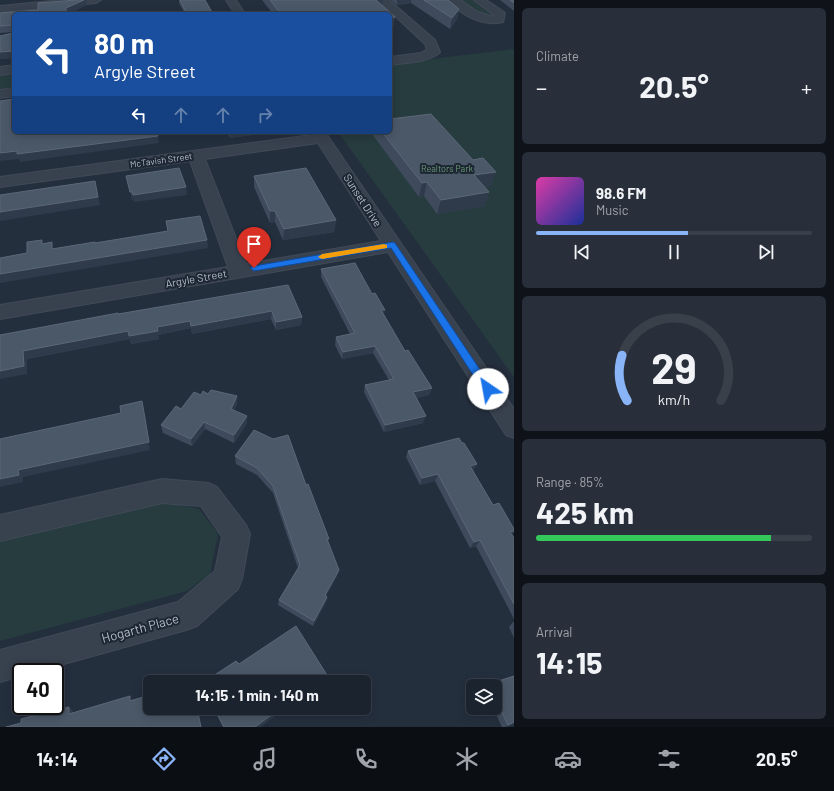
<!DOCTYPE html>
<html lang="en">
<head>
<meta charset="utf-8">
<style>
  :root { --surface:#1b232e; --page:#282f3a; --text:#f1f3f6; --muted:#a0a4aa; --line:#39404a; --accent:#8ab4f8 }
  body { margin:0; font-family:Barlow,sans-serif; background:var(--page); color:var(--text); height:100vh; display:flex; flex-direction:column; font-size:15px; white-space:nowrap }
  * { box-sizing:border-box; margin:0 }
  p { font-size:13px; color:var(--muted) }
  .icon { flex:none; width:22px; height:22px; fill:none; stroke:currentColor; stroke-width:2; stroke-linecap:round; stroke-linejoin:round }
  .map { position:relative; flex:1; overflow:hidden }
  .details { display:flex; flex-direction:column; gap:8px; padding:8px; background:#0f1319; width:320px }
  .details>* { flex:none }
  .top-card { position:absolute; left:12px; top:12px; width:380px; height:122px; border-radius:6px; box-shadow:0 2px 10px #0003,0 0 0 1px var(--line); background:#1a4fa0; color:#fff; overflow:hidden }
  .controls { position:absolute; left:466px; top:679px; display:grid; gap:8px }
  .controls a { display:grid; place-items:center; width:36px; height:36px; border-radius:6px; background:var(--surface); box-shadow:0 2px 10px #0003,0 0 0 1px var(--line); font-size:20px }
  .speed { position:absolute; left:12px; top:663px; display:flex; gap:8px; font-size:20px; font-weight:700; text-align:center }
  .speed>* { display:grid; place-content:center; width:52px; height:52px; border-radius:50%; background:var(--surface); box-shadow:0 2px 10px #0003,0 0 0 1px var(--line); line-height:1 }
  .speed .limit { border:2px solid #111; border-radius:6px; background:#fff; color:#111 }
  .pin { position:absolute; display:grid; place-items:center; width:34px; height:34px; color:#fff; margin:-41px -17px; border-radius:50% 50% 50% 0; rotate:-45deg; box-shadow:0 0 4px #0007 }
  .pin .icon { rotate:45deg }
  .me { position:absolute; width:44px; margin:-22px; rotate:327deg; stroke-linejoin:round; filter:drop-shadow(0 0 3px #0008) }
  .turn { display:flex; align-items:center; gap:14px; height:84px; padding:0 16px; font-size:18px }
  .turn .icon { width:52px; height:52px; stroke-width:2.5 }
  .turn b { display:block; font-size:28px; line-height:34px }
  .lanes { display:flex; align-items:center; height:38px; padding:0 16px; background:#0003; justify-content:center; gap:20px; direction:ltr }
  .lanes .off { opacity:.35 }
  .big { font-size:30px; font-weight:700; line-height:1.1 }
  .details .card { flex:1; display:flex; flex-direction:column; justify-content:center; gap:6px; min-width:0; padding:0 14px; border-radius:6px; background:var(--page) }
  .details .dial { align-items:center; gap:0 }
  .dial svg { height:104px; overflow:visible; fill:none; stroke:var(--line); stroke-width:7; stroke-linecap:round; text-anchor:middle }
  .dial text { fill:var(--text); stroke:none }
  .song { display:flex; align-items:center; gap:12px }
  .cover { width:48px; height:48px; border-radius:6px; background:linear-gradient(135deg,hsl(320 70% 55%),hsl(230 70% 35%)) }
  .played { height:4px; border-radius:2px; background:linear-gradient(90deg,var(--accent) 55%,var(--line) 55%) }
  .keys { display:flex; justify-content:space-around; direction:ltr }
  .heat { display:flex; justify-content:space-between; align-items:center; font-size:22px; direction:ltr }
  .charge { height:6px; border-radius:3px; background:linear-gradient(90deg,#34c759 85%,var(--line) 0) }
  .trip { position:absolute; left:143px; top:675px; width:228px; height:40px; border-radius:6px; background:var(--surface); box-shadow:0 2px 10px #0003,0 0 0 1px var(--line); font-weight:700; line-height:40px; text-align:center }
  .tab-bar { display:flex; height:64px; justify-content:space-around; align-items:center; background:#0b0e12; color:var(--muted) }
  .tab-bar .icon { width:28px; height:28px }
  .tab-bar .current { color:var(--accent) }
  .tab-bar b { font-size:18px; color:var(--text) }
  main { display:flex; flex:1; min-height:0 }
  .map>svg:first-child { display:block }
</style>
</head>
<body>
<main>
<div class="map">
<svg width="514" height="727" viewBox="0 0 514 727">
  <rect width="100%" height="100%" fill="#242f3e"/>
  <g fill="#263c3f">
    <path d="M458,0H473L495,16V18L489,19Z"/>
    <path d="M514,49V377L338,132H390V64Z"/>
    <path d="M14,73V87L0,89V75Z"/>
    <path d="M165,502L199,509L218,534L210,574L187,591L0,641V541Z"/>
  </g>
  <g fill="none" stroke-linecap="round" stroke-linejoin="round">
    <g stroke="#414a57" stroke-width="2">
      <g id="minor">
        <path d="M62,0H101L96,3L0,12V6Z"/>
        <path d="M226,0H236L245,14H235Z"/>
        <path d="M378,0H389L435,40L440,52C433,62 402,63 390,65V57L421,53L427,50L425,44Z"/>
        <path d="M448,0H460L478,12L494,17V15L474,0H486L504,12L505,14L503,22C485,27 459,15 448,0Z"/>
        <path d="M14,65V73L0,75V67Z"/>
        <path d="M14,88V96L0,98V90Z"/>
        <path d="M311,132H325L514,409V438L506,435L388,252L0,319V305L228,267L190,161L0,187V177L312,135ZM318,143L381,241L246,264L205,159Z"/>
        <path d="M162,479L208,483L217,487L246,525L250,534L242,579L238,589L197,626L186,630L35,672H21V676L0,682V650L178,602L215,571L222,537L201,506L162,503L0,541V515Z"/>
      </g>
    </g>
    <use href="#minor" fill="#38414e" fill-rule="evenodd"/>
  </g>
  <g fill="#3f4b5c">
    <path d="M179,0H205L213,14H185L179,3Z"/>
    <path d="M262,0H383L382,6L395,17L393,28H390V14H273Z"/>
    <path d="M391,0H448L459,9L457,19L450,29L411,3L397,5Z"/>
    <path d="M500,0H514V11Z"/>
    <path d="M87,5L14,14V58L0,59L13,33V32L0,33V13Z"/>
    <path d="M227,132H274L230,138Z"/>
    <path d="M372,132H390L491,186L484,187L489,192L485,206L437,214L424,196L419,197L372,134Z"/>
    <path d="M254,176L336,220L334,232L283,240L275,222L270,223L254,187Z"/>
    <path d="M321,269L384,315L405,351L432,388L429,395L416,398L423,423L384,432L364,392L365,385L389,380L373,353L342,359L335,345L336,337L350,334L321,277Z"/>
    <path d="M288,285L302,317L301,325L276,330L271,319L192,334L191,328L158,335L159,339L131,344L130,339L27,359V374L0,335Z"/>
    <path d="M201,395L237,404L234,410L247,423L234,443L205,429L192,446L163,433L161,425L181,409Z"/>
    <path d="M462,443L477,464L473,471L493,505L514,529V532L512,535L514,538V619L476,546L470,548L435,481L420,485L406,457L408,451Z"/>
    <path d="M235,456L306,485L328,542L337,576L326,596L327,597L326,602L313,626L278,605L279,600L298,568L273,493L257,475L236,464Z"/>
    <path d="M513,622H514V638L509,627Z"/>
    <path d="M514,676V724L506,727H502L493,708H495V686H486L489,684Z"/>
    <path d="M213,708H286L260,727H223Z"/>
  </g>
  <g fill="#2f3b4b">
    <path d="M84,0H86L87,5L69,14H66V8Z"/>
    <path d="M372,0H383L382,6Z"/>
    <path d="M397,0H411V3L397,5Z"/>
    <path d="M459,9L457,19L450,29L452,18Z"/>
    <path d="M395,17L393,28H390V18Z"/>
    <path d="M14,51V58L0,59V52Z"/>
    <path d="M230,132H274L230,138Z"/>
    <path d="M158,136L159,143L20,162L19,159L0,161V153Z"/>
    <path d="M496,172L491,186L470,189L474,175Z"/>
    <path d="M95,181L100,205L0,221V212Z"/>
    <path d="M427,182L424,196L419,197L422,183Z"/>
    <path d="M186,187L187,195L134,202L133,195Z"/>
    <path d="M130,192H132L134,200H132Z"/>
    <path d="M489,192L485,206L437,214L441,200Z"/>
    <path d="M270,211H275V222L270,223Z"/>
    <path d="M336,220L334,232L283,240L284,229Z"/>
    <path d="M207,240L208,248L0,283V274Z"/>
    <path d="M381,310H385L383,317Z"/>
    <path d="M272,311L271,319L192,334L191,326Z"/>
    <path d="M302,317L301,325L276,330V322Z"/>
    <path d="M190,321L191,328L158,335L159,339L131,344L130,339L27,359V374L0,379V371L23,351L128,331L157,327Z"/>
    <path d="M375,346L373,353L342,359L343,352Z"/>
    <path d="M432,388L429,395L411,400L413,392Z"/>
    <path d="M237,396V404L231,416V409Z"/>
    <path d="M142,401L150,450L23,477V482L0,487V479L18,470L149,442Z"/>
    <path d="M247,416V423L234,443V435Z"/>
    <path d="M426,416L423,423L384,432L385,425Z"/>
    <path d="M204,422L205,429L192,446L191,439Z"/>
    <path d="M477,464L473,471L470,466Z"/>
    <path d="M438,474L435,481L420,485L422,478Z"/>
    <path d="M514,531V532L511,537L510,532Z"/>
    <path d="M480,540L476,546L470,548L474,542Z"/>
    <path d="M339,570L337,576L324,601L325,595Z"/>
    <path d="M327,597L326,602L313,626L314,621Z"/>
    <path d="M327,675L326,679L322,682H317Z"/>
    <path d="M69,707L73,711V718L69,714Z"/>
    <path d="M281,708H286L260,727H255Z"/>
    <path d="M514,722V724L504,727Z"/>
  </g>
  <g fill="#4b5868" stroke="#5c6777">
    <path d="M76,0H84L66,8V14H14V51L0,52V36L13,33V25L0,26V13L38,10V3Z"/>
    <path d="M180,0H205L213,14H187Z"/>
    <path d="M270,0H376L395,17L390,18V14H281Z"/>
    <path d="M424,0H448L459,9L452,18Z"/>
    <path d="M510,0H514V3Z"/>
    <path d="M14,99V132H157L158,136L17,154V151L0,153V101Z"/>
    <path d="M431,114L473,160L483,158L496,172L474,175L489,192L441,200L427,182L422,183L382,132H390V119Z"/>
    <path d="M179,168L186,187L133,195L132,192H130L126,176Z"/>
    <path d="M306,168L336,220L284,229L275,211H270L254,176Z"/>
    <path d="M95,181L98,197L0,212V195Z"/>
    <path d="M200,216L207,240L0,274V258L27,253V242L42,240V244L52,242V249L95,242V243L168,231L166,221Z"/>
    <path d="M355,263L372,294L375,293L385,310H381L405,351L408,350L432,388L413,392L426,416L385,425L365,385L394,379L375,346L343,352L336,337L355,333L321,269Z"/>
    <path d="M288,285L302,317L276,322L272,311L191,326L190,321L157,327L158,331L129,336L128,331L23,351L24,366L0,371V335L118,313V314Z"/>
    <path d="M211,390L237,396L231,409L247,416L234,435L204,422L191,439L161,425L176,406L181,409L194,392L201,395L203,391L208,394Z"/>
    <path d="M142,401L149,442L18,470L19,475L0,479V439L121,413L120,406Z"/>
    <path d="M254,430L273,439L288,435L306,485L308,484L329,539H327L339,570L325,595L327,597L314,621L279,600L300,565L273,486L257,468L235,456Z"/>
    <path d="M459,438L462,443H464L477,464L470,466L493,505L499,503L514,529V531L510,532L514,538V604L480,540L474,542L438,474L422,478L408,451Z"/>
    <path d="M296,626L327,675L317,682H204L236,661L239,664Z"/>
    <path d="M514,676V722L508,725L495,698V686H490L489,684Z"/>
    <path d="M150,695V708H197L201,727H6L21,723V719L69,707V714L130,696V701Z"/>
    <path d="M214,708H281L255,727H224Z"/>
  </g>
  <path fill="#1a73e8" stroke="#114b97" d="M393,242L395,243L491,386L493,389L491,392H484L391,248L254,271L250,268L254,266Z"/>
  <path fill="#f59e0b" d="M384,244L387,245V248L322,259L318,257L322,254Z"/>
  <g text-anchor="middle" dominant-baseline="central" stroke-width="4" stroke-linejoin="round" paint-order="stroke">
    <g font-size="9" fill="#b4bcc9" stroke="#1d2633">
      <text transform="translate(161 160) rotate(-8)">McTavish Street</text>
    </g>
    <g font-size="9" fill="#6b9a76" stroke="#1d2633">
      <text x="447" y="168">Realtors Park</text>
    </g>
    <g font-size="11" fill="#b4bcc9" stroke="#1d2633">
      <text transform="translate(363 200) rotate(57)">Sunset Drive</text>
      <text transform="translate(196 278) rotate(-10)">Argyle Street</text>
    </g>
    <g font-size="13" fill="#b4bcc9" stroke="#1d2633">
      <text transform="translate(140 628) rotate(-15)">Hogarth Place</text>
    </g>
  </g>
</svg>
<div class="controls">
<a><svg class="icon" aria-label="layers" viewBox="0 0 24 24"><path d="M12 4l9 5-9 5-9-5zM3 14l9 5 9-5"/></svg></a>
</div>
<div class="speed"><div class="limit">40</div></div>
<div class="pin" style="left:254px;top:268px;background:#d93025"><svg class="icon" aria-label="arrive" viewBox="0 0 24 24"><path d="M6 21V4h12l-3 4 3 4H6"/></svg></div>
<svg class="me" style="left:488px;top:389px" viewBox="-20 -20 40 40"><circle r="19" fill="#fff"/><path d="M0-13L10 11 0 6-10 11z" fill="#1a73e8"/></svg>
<div class="trip">14:15 · 1 min · 140 m</div>
<div class="top-card">
<div class="turn"><svg class="icon" aria-label="left" viewBox="0 0 24 24"><path d="M17 20v-9H6M10 6l-5 5 5 5"/></svg><div><b>80 m</b>Argyle Street</div></div>
<div class="lanes"><svg class="icon" aria-label="left" viewBox="0 0 24 24"><path d="M17 20v-9H6M10 6l-5 5 5 5"/></svg><svg class="icon off" aria-label="ahead" viewBox="0 0 24 24"><path d="M12 20V5M6 11l6-6 6 6"/></svg><svg class="icon off" aria-label="ahead" viewBox="0 0 24 24"><path d="M12 20V5M6 11l6-6 6 6"/></svg><svg class="icon off" aria-label="right" viewBox="0 0 24 24"><path d="M7 20v-9h11M14 6l5 5-5 5"/></svg></div>
</div>
</div>
<section class="details">
<div class="card"><p>Climate</p>
<div class="heat"><a>−</a><b class="big">20.5°</b><a>+</a></div>
</div>
<div class="card">
<div class="song"><i class="cover"></i><div><b>98.6 FM</b><p>Music</p></div></div>
<div class="played"></div>
<div class="keys"><svg class="icon" aria-label="previous" viewBox="0 0 24 24"><path d="M18 5L8 12l10 7zM5 5v14"/></svg><svg class="icon" aria-label="pause" viewBox="0 0 24 24"><path d="M8 5v14M16 5v14"/></svg><svg class="icon" aria-label="next" viewBox="0 0 24 24"><path d="M6 5l10 7-10 7zM19 5v14"/></svg></div>
</div>
<div class="card dial"><svg viewBox="0 0 100 80">
<path d="M14 69A42 42 0 1 1 86 69"/>
<path d="M14 69A42 42 0 0 1 10 34" stroke="#8ab4f8"/>
<text x="50" y="56" font-size="32" font-weight="700">29</text>
<text x="50" y="72" font-size="11">km/h</text>
</svg></div>
<div class="card"><p>Range · 85%</p><b class="big">425 km</b><div class="charge"></div></div>
<div class="card"><p>Arrival</p><b class="big">14:15</b></div>
</section>
</main>
<nav class="tab-bar">
<b>14:14</b>
<svg class="icon current" aria-label="directions" viewBox="0 0 24 24"><path d="M12 3l9 9-9 9-9-9zM9 14v-3h6M13 9l2 2-2 2"/></svg>
<svg class="icon" aria-label="music" viewBox="0 0 24 24"><path d="M9 18V5l10-2v13"/><circle cx="6" cy="18" r="3"/><circle cx="16" cy="16" r="3"/></svg>
<svg class="icon" aria-label="phone" viewBox="0 0 24 24"><path d="M5 4h4l2 5-3 2q2 4 5 5l2-3 5 2v4C11 20 4 13 5 4z"/></svg>
<svg class="icon" aria-label="climate" viewBox="0 0 24 24"><path d="M12 3v18M4 7l16 10M4 17L20 7"/></svg>
<svg class="icon" aria-label="car" viewBox="0 0 24 24"><path d="M5 17H2v-5l4-1 3-4h7l3 4 3 1v5h-3M9 17h6M6 11h13"/><circle cx="7" cy="17" r="2"/><circle cx="17" cy="17" r="2"/></svg>
<svg class="icon" aria-label="filters" viewBox="0 0 24 24"><path d="M4 7h16M4 17h16"/><circle cx="9" cy="7" r="2"/><circle cx="15" cy="17" r="2"/></svg>
<b>20.5°</b>
</nav>
</body>
</html>
